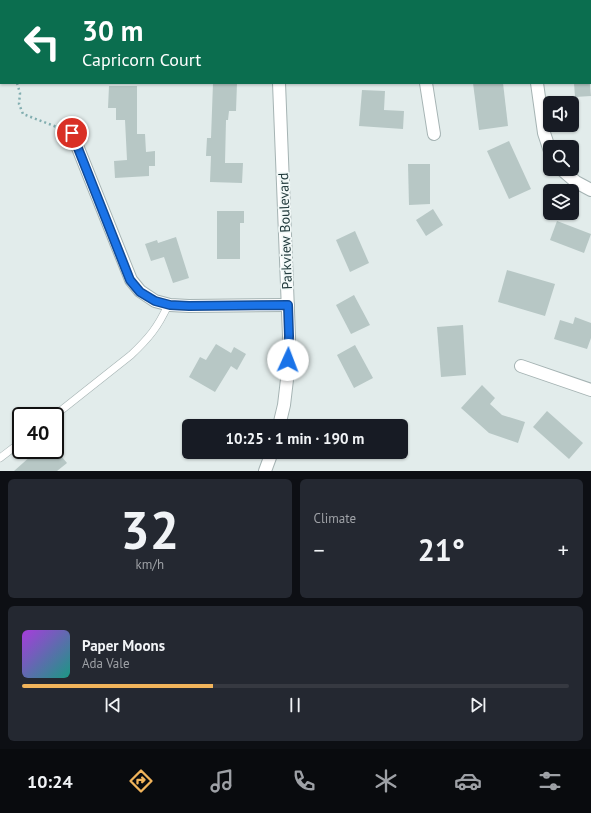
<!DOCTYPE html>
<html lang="en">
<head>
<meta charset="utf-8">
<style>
  :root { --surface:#171b24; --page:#242831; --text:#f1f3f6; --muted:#9ea1a6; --line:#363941; --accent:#f1b45b }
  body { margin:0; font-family:"PT Sans",sans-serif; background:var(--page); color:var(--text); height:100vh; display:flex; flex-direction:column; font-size:15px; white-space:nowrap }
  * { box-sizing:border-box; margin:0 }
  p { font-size:13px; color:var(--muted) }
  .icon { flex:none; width:22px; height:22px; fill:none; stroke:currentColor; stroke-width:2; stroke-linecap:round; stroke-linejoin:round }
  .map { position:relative; height:471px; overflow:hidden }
  .details { display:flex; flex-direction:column; gap:8px; padding:8px; background:#0d0f14; flex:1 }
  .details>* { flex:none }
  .guide { position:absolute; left:0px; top:0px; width:591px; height:84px; box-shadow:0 1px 3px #0004; background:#0b6e4f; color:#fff; overflow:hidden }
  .fabs { position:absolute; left:543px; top:96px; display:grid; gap:8px }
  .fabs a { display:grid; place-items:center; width:36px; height:36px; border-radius:6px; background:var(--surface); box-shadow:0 1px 3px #0004; font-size:20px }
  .speed { position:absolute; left:12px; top:407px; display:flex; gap:8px; font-size:20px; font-weight:700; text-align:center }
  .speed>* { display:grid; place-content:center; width:52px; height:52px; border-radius:50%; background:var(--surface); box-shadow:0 1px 3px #0004; line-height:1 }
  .speed .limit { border:2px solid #111; border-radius:6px; background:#fff; color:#111 }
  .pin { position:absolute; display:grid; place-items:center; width:34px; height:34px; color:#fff; margin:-17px; border:2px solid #fff; border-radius:50%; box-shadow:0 1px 4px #0007 }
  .me { position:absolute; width:44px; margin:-22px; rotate:2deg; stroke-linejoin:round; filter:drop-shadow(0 0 3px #0008) }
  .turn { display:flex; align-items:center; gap:14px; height:84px; padding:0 16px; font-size:18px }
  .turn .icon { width:52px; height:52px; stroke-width:2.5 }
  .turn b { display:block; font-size:28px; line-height:34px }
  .big { font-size:30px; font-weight:800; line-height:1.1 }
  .details .widget { flex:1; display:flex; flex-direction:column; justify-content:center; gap:6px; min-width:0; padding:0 14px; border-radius:6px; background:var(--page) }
  .details .dial { align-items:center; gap:0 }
  .dial b { font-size:52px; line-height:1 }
  .song { display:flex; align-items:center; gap:12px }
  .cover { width:48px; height:48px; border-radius:6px; background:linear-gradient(135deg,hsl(280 70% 55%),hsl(170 70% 35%)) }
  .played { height:4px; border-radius:2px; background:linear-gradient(90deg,var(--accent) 35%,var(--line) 35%) }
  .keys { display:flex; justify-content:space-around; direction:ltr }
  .heat { display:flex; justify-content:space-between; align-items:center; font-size:22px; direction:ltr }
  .details .tiles { flex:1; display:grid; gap:8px; grid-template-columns:1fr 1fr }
  .widget:last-child { grid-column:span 2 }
  .trip { position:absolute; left:182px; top:419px; width:226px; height:40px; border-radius:6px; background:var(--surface); box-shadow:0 1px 3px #0004; font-weight:800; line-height:40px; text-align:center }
  .dock { display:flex; height:64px; justify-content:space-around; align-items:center; background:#090b0e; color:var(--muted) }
  .dock .icon { width:28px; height:28px }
  .dock .current { color:var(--accent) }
  .dock b { font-size:18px; color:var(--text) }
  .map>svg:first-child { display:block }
</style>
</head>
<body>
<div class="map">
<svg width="591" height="471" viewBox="0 0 591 471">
  <rect width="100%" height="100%" fill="#e2eceb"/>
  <g fill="#b7c7c5">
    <path d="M213,83H237L236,111H229L228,120H226L225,163H243L242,183L210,182L211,156H206L207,138H211Z"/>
    <path d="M473,83H503L508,126L479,130Z"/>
    <path d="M574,83H590L591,96L575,97Z"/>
    <path d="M109,86H137V134H145L146,152L155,151V166H149V176L115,178L114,161L127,160L125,120H116V108H108Z"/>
    <path d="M362,90L385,91L384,110L404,111L403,129L359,126Z"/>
    <path d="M509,141L531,189L509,199L487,151Z"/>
    <path d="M408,164H430V204L409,205Z"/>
    <path d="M433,209L443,225L426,236L416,220Z"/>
    <path d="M217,211H244V223H240V259H217Z"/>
    <path d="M557,221L591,234L584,253L550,240Z"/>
    <path d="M355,231L369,263L350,272L336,240Z"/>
    <path d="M176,237L189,278L173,283L164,257L151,261L145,244L157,240L158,243Z"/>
    <path d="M507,270L555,284L545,316L498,302Z"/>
    <path d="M354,295L370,325L351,334L336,305Z"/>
    <path d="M575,317L591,323V338L587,349L554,339L560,320L573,324Z"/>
    <path d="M463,325L466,375L441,377L437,327Z"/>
    <path d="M216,344L231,353L234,347L246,354L237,370L231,366L215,392L189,377L200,357L206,360Z"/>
    <path d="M355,345L373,378L354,388L337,355Z"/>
    <path d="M482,385L495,398L490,404L502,415L525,422L518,443L489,433L461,408Z"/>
    <path d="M547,411L583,443L569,459L533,427Z"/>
    <path d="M43,450H56L67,463L57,471H14L32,455L34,458Z"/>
  </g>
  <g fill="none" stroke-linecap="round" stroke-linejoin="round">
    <g stroke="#a5b3b3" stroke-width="8">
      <g id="service">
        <path d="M54,416L131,355C149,338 158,327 168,305"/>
        <path d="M0,458L21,442"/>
      </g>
    </g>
    <g stroke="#a5b3b3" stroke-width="14">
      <g id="minor">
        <path d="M414,0V1"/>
        <path d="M526,0V1"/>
        <path d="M426,83L434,134"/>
        <path d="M537,83L544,133L550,151"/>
        <path d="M72,133L131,280L140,291L155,301L170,305L189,306L288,305"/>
        <path d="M561,169L576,182L591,190"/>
        <path d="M521,366L591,390"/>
      </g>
    </g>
    <g stroke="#a5b3b3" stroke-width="14">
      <g id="tertiary">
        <path d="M277,0V1"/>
        <path d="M279,83L289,336L288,371L284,405L279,426"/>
        <path d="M265,471L272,452"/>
      </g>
    </g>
    <g stroke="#82aeb0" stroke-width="2.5" stroke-dasharray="2 3" stroke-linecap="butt">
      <path d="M0,4L1,6"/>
      <path d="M17,83L20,93L19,104L23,114L62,129"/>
    </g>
    <use href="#service" stroke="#fff" stroke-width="7"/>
    <use href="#minor" stroke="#fff" stroke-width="12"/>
    <use href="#tertiary" stroke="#fff" stroke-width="12"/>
  </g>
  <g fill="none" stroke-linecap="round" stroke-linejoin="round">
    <g stroke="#114b97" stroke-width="10">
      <path id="route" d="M72,133L130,280L140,292L155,301L170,305L189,306L288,305L289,336L288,360"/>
    </g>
    <use href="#route" stroke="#1a73e8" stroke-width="7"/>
  </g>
  <g text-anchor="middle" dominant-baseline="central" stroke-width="3.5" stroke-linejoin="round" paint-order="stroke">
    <g font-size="14" fill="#223b3d" stroke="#f2f9f8">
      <text transform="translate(285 231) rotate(-92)">Parkview Boulevard</text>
    </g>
  </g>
</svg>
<div class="fabs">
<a><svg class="icon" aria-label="sound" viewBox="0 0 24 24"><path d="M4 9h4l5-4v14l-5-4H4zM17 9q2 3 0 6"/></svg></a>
<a><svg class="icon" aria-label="search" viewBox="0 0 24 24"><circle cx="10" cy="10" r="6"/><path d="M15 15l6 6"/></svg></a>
<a><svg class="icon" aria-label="layers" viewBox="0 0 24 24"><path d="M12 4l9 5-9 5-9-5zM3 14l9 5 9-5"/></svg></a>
</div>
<div class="speed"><div class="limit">40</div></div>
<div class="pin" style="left:72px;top:133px;background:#d93025"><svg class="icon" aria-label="arrive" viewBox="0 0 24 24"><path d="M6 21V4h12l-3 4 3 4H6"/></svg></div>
<svg class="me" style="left:288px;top:360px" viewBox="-20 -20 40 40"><circle r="19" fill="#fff"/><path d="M0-13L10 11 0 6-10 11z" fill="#1a73e8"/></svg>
<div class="trip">10:25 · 1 min · 190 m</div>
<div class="guide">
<div class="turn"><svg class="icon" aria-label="left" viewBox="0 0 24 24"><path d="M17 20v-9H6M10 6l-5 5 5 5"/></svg><div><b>30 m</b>Capricorn Court</div></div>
</div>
</div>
<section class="details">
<div class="tiles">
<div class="widget dial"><b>32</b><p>km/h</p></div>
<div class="widget"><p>Climate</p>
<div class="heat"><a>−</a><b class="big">21°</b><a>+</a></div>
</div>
<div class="widget">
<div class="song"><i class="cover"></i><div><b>Paper Moons</b><p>Ada Vale</p></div></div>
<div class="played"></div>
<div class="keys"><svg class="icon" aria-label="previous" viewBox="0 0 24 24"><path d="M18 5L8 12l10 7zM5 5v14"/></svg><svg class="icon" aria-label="pause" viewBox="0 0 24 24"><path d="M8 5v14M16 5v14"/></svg><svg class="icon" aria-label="next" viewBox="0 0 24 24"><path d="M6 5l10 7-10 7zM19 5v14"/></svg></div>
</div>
</div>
</section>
<nav class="dock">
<b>10:24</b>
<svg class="icon current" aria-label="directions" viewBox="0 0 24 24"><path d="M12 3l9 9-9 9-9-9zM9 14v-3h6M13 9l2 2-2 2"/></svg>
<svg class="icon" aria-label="music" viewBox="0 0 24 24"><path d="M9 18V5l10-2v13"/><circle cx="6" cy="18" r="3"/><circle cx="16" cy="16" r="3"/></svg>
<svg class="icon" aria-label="phone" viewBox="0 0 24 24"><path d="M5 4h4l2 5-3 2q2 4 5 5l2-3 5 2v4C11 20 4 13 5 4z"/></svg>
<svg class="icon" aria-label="climate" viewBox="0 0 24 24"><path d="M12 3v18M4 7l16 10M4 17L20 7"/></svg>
<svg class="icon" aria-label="car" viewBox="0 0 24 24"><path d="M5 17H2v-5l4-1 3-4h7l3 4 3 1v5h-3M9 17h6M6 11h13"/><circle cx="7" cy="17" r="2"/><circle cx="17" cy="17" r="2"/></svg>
<svg class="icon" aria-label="filters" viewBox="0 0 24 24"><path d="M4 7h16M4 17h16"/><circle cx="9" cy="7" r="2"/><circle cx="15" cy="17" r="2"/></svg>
</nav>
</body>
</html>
